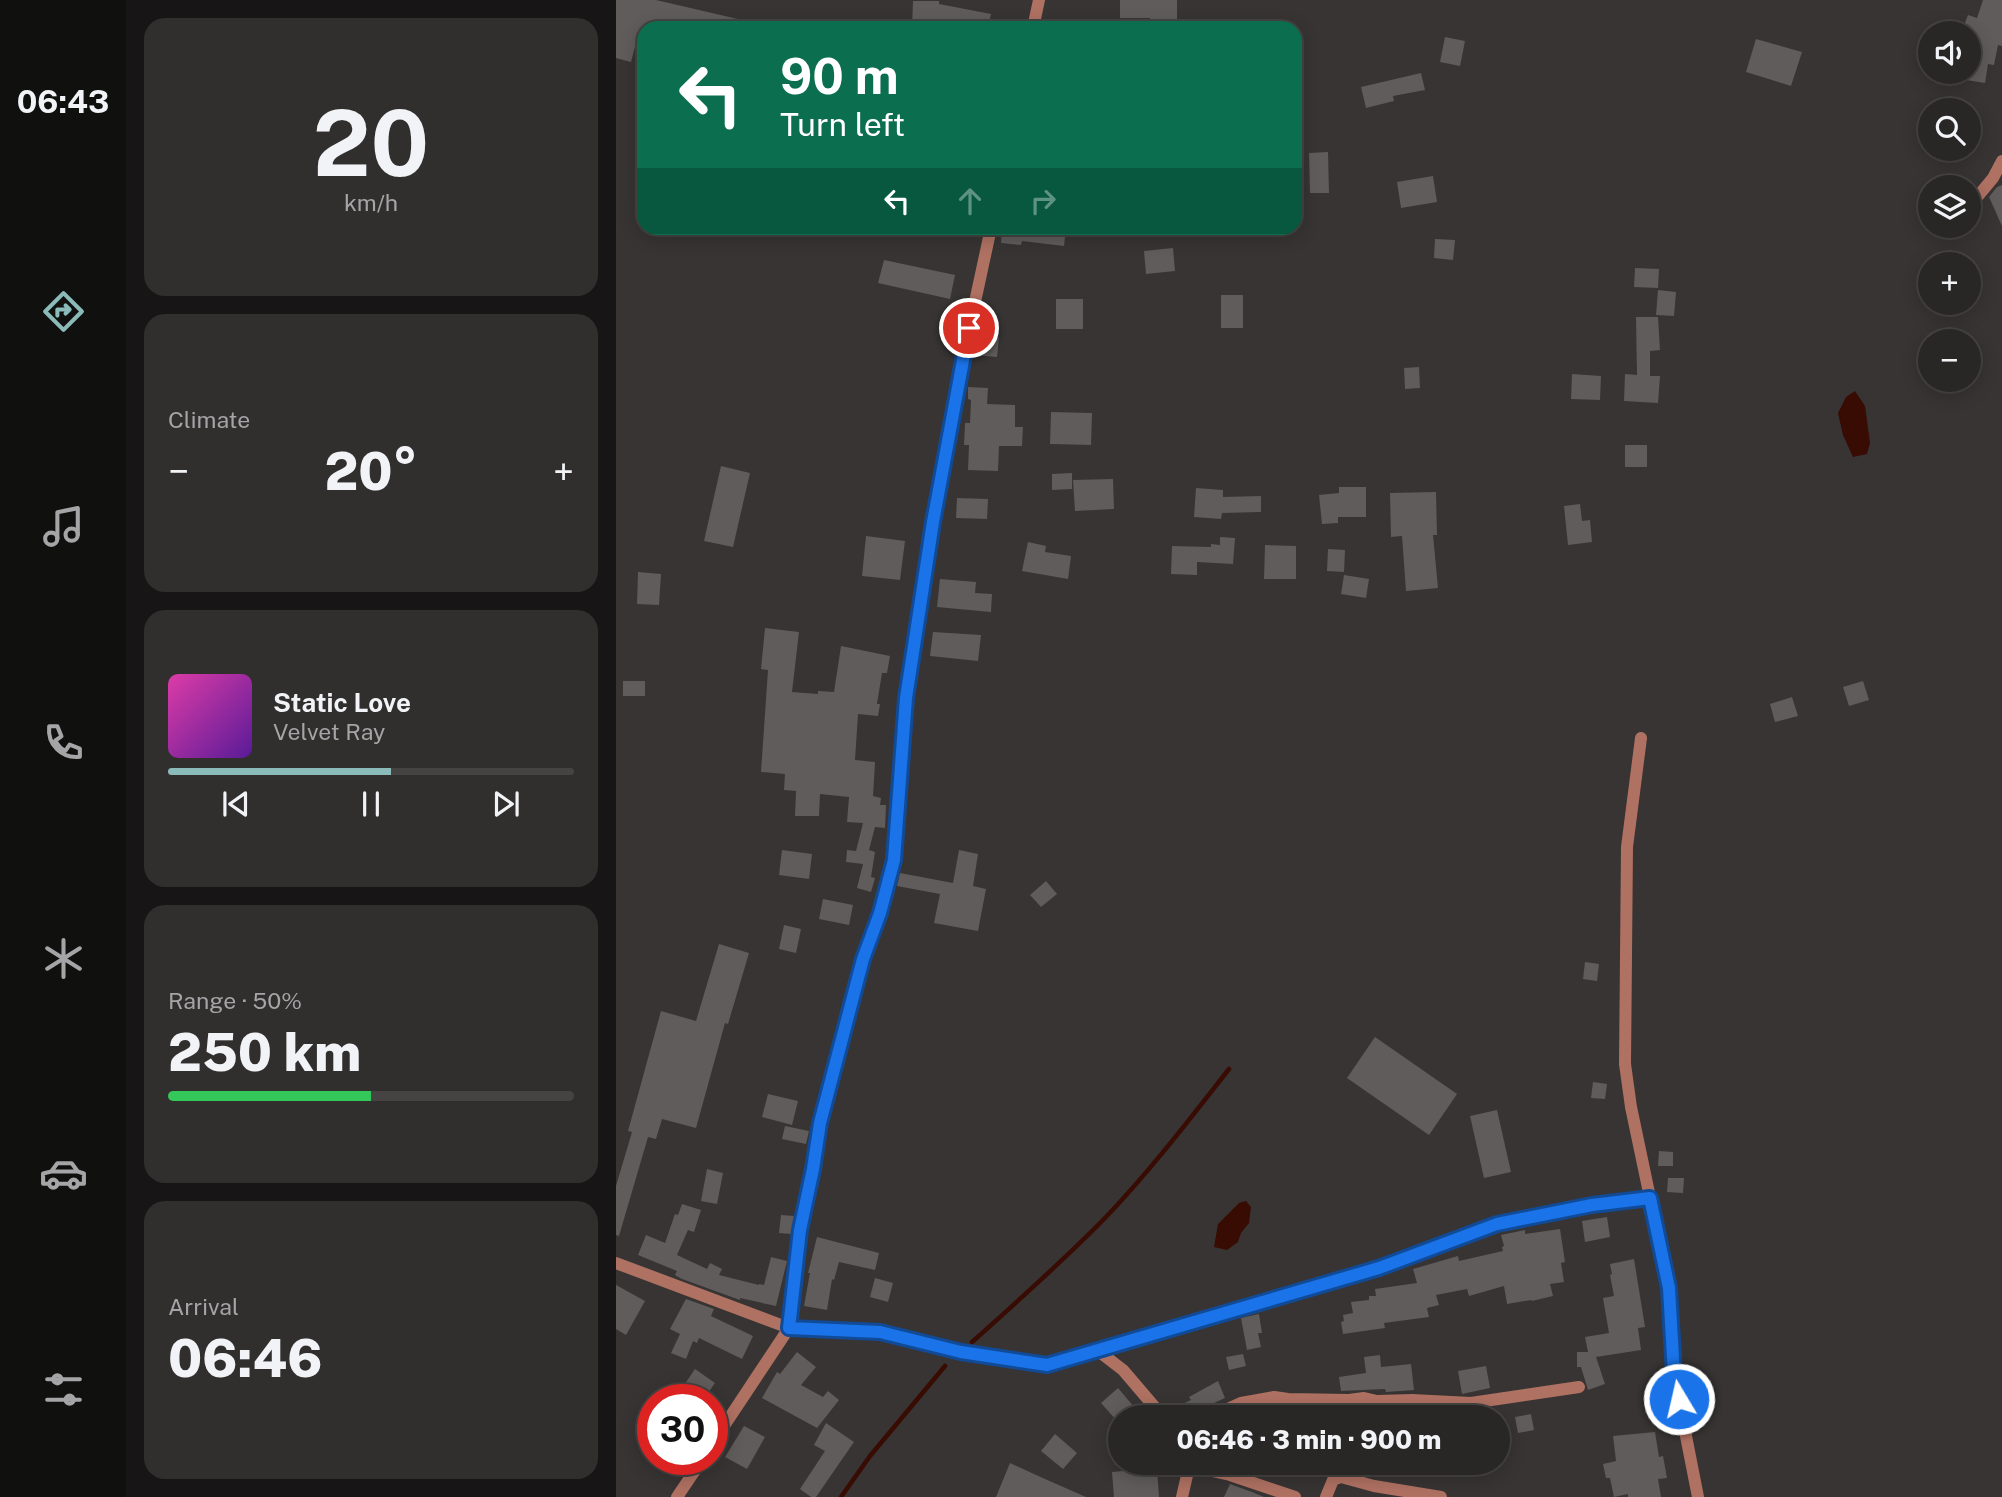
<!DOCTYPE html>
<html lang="en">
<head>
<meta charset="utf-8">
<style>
  :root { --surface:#292726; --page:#312f2e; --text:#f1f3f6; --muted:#a5a5a7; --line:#454443; --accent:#8bbbb9 }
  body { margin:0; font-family:"Public Sans",sans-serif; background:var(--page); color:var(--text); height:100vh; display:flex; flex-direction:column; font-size:26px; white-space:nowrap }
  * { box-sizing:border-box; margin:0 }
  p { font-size:23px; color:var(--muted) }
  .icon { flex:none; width:38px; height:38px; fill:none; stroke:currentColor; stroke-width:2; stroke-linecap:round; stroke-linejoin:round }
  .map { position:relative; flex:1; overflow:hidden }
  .details { display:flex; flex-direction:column; gap:18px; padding:18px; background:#171515; width:490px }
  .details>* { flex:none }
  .top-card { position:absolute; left:21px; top:21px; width:665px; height:214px; border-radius:21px; box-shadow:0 4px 18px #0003,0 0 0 2px var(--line); background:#0b6e4f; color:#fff; overflow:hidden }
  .tools { position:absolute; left:1302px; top:21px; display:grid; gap:14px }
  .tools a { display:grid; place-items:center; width:63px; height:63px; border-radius:50%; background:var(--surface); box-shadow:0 4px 18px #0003,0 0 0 2px var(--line); font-size:35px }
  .speed { position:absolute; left:21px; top:1384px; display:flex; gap:14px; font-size:35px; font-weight:700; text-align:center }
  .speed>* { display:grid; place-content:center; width:91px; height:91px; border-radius:50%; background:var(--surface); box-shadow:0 4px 18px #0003,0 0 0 2px var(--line); line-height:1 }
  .speed .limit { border:10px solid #d22; background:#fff; color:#111 }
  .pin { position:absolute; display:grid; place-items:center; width:60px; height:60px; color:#fff; margin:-30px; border:4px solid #fff; border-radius:50%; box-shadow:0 2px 7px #0007 }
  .me { position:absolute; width:77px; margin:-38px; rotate:351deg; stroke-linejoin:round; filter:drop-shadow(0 0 5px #0008) }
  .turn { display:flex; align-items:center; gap:24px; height:147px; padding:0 28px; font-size:32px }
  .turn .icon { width:91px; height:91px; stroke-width:2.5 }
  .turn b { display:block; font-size:49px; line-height:60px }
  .lanes { display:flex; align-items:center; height:66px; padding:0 28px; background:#0003; justify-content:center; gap:35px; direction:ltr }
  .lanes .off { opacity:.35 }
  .big { font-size:52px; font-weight:800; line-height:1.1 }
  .details .widget { flex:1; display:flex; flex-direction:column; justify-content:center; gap:10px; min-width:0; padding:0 24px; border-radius:21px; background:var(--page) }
  .details .dial { align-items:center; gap:0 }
  .dial b { font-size:91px; line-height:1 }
  .song { display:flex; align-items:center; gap:21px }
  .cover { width:84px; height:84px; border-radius:10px; background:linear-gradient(135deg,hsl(320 70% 55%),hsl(270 70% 35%)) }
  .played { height:7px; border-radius:4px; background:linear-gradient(90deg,var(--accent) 55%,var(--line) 55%) }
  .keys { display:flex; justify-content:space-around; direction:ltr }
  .heat { display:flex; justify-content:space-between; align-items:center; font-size:38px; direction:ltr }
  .charge { height:10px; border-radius:5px; background:linear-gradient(90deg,#34c759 50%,var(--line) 0) }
  .trip { position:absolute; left:492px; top:1405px; width:402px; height:70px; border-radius:35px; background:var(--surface); box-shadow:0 4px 18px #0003,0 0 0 2px var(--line); font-weight:800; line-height:70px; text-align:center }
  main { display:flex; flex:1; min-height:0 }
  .menu { display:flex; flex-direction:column; width:126px; justify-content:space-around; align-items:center; background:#10100f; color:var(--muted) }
  .menu .icon { width:49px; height:49px }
  .menu .selected { color:var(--accent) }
  .menu b { font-size:32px; color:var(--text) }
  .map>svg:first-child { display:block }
</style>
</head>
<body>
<main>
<nav class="menu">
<b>06:43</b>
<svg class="icon selected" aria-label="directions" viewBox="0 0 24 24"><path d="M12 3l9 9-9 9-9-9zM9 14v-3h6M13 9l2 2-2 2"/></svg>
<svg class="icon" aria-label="music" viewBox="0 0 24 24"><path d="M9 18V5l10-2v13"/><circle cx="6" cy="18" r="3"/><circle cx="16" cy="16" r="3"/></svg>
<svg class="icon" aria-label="phone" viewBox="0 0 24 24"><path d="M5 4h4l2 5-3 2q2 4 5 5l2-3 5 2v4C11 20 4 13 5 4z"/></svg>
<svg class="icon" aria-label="climate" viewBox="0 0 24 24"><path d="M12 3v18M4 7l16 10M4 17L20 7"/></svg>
<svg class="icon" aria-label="car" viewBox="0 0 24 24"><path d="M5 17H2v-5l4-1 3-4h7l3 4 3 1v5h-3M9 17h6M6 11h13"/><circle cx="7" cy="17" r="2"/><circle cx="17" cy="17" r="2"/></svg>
<svg class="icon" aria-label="filters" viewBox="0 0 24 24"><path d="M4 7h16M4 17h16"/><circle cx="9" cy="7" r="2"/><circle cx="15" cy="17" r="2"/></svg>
</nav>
<section class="details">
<div class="widget dial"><b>20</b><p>km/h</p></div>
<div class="widget"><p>Climate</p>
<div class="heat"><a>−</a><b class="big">20°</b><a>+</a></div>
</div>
<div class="widget">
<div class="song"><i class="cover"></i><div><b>Static Love</b><p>Velvet Ray</p></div></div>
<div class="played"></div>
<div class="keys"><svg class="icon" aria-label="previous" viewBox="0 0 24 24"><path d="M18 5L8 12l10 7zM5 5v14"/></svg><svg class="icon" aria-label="pause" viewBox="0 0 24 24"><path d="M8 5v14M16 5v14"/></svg><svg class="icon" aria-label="next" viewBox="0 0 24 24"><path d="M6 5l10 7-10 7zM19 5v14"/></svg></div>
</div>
<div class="widget"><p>Range · 50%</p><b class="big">250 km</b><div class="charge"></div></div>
<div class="widget"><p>Arrival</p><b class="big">06:46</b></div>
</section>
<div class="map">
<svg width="1386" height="1497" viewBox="0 0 1386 1497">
  <rect width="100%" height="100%" fill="#373433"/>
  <g fill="#380b03">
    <path d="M1239,391L1249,406L1254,443L1251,454L1237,457L1227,435L1222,413L1230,397Z"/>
    <path d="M630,1201L635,1207L633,1223L625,1233L622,1242L611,1250L598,1247L602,1224L623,1203Z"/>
  </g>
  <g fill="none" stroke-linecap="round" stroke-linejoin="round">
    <g stroke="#380b03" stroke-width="4.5">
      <path d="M356,1342C401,1302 447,1261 489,1218C534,1171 573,1120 613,1069"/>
      <path d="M225,1497L254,1456L329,1366"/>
    </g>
  </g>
  <g fill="#5f5c5b">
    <path d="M0,0H40L139,23V28H24L15,62L0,58Z"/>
    <path d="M504,0H561V22H534V18H504Z"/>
    <path d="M1367,0H1386V46L1382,45L1378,65L1372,64L1369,83L1350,80L1353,72V33H1345L1352,15L1361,18Z"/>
    <path d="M297,1H323V4L375,14L372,28L296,26Z"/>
    <path d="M829,37L849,41L844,66L824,62Z"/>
    <path d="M1140,39L1186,52L1175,86L1130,72Z"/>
    <path d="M805,73L809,90L777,96L778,101L750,108L745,87Z"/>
    <path d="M712,152L713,193H694L693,153Z"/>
    <path d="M817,176L821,202L785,208L781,182Z"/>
    <path d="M1386,185V226L1373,197L1381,187Z"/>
    <path d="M386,228H450L448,246L406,241L405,245L385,243Z"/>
    <path d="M819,239L839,240L837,260L818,258Z"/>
    <path d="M557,248L559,271L530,274L528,251Z"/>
    <path d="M268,260L339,275L334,299L262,283Z"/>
    <path d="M1019,268L1043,269L1042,288L1018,287Z"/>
    <path d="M1042,290L1060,292L1058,316L1040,315Z"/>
    <rect x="605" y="295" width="22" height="33"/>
    <rect x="440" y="299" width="27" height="30"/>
    <path d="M1020,317H1042L1044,350L1034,351V376H1044L1042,403L1008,401L1009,374L1021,375Z"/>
    <path d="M361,335L383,337L381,357L358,355Z"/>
    <path d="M803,367L804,388L789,389L788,368Z"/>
    <path d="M956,374L985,376L984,400L955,399Z"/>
    <path d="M352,387L372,388L371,404L399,405V427H407L406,446H383L382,471L352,470L353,445H348L349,423H354L355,400L352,399Z"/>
    <path d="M435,412L476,413L475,445L434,444Z"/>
    <rect x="1009" y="445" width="22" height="22"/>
    <path d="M105,466L134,473L117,547L88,541Z"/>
    <path d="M456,473V489L436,490V474Z"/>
    <path d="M497,479L498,509L459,511L457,480Z"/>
    <path d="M723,487H750V517H722V523L706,524L703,495L723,493Z"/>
    <path d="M580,488L607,490V497L645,496V512L606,513L605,519L578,517Z"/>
    <path d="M820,492L821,535H817L822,588L790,591L786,536L775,537L774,493Z"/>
    <path d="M341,498L372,499L371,519L340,518Z"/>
    <path d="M964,504L966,521L974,520L976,542L952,545L948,506Z"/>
    <path d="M250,536L289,541L284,580L246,576Z"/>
    <path d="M604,537L619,538L617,564L581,562V575L555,574L556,546L595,547V544L604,545Z"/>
    <path d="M412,542L430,546L429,552L455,556L452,579L406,571Z"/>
    <path d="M649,545L680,546V579H648Z"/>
    <path d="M712,549L729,550L728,572L711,571Z"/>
    <path d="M22,572L45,574L43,605L21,604Z"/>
    <path d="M728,575L753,579L750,598L725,594Z"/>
    <path d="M324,579L360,582L359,593L376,594L375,612L321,607Z"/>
    <path d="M149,628L183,632L176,692L202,694V691L218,692L225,646L274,656L271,673H266L261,704H264L262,716L242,714L239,760L259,762L257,796L265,798L264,805H270L269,828L259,827L253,850L259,852L255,877L259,878L255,892L241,888L247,864L230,862L231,850L240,851L247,823L231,822L233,797L204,794L203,816H179L180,791L168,790L169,774L145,772L152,670L145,669Z"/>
    <path d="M317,632L365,635L362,661L314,656Z"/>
    <rect x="7" y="681" width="22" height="15"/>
    <path d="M1247,681L1253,700L1233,706L1227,687Z"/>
    <path d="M1176,697L1182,716L1159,722L1154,704Z"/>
    <path d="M166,850L196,854L193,879L163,875Z"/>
    <path d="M343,850L362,854L357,886L370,889L362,931L318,923L324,894L281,886L284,873L337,883Z"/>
    <path d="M430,881L441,894L425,907L414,895Z"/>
    <path d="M207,899L237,905L233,925L203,919Z"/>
    <path d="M168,925L185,929L180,953L163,949Z"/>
    <path d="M103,944L133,953L112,1024L109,1023L80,1128L46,1119L40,1139L32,1137L3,1236L0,1235V1186L16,1132L12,1131L45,1011L80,1021Z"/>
    <path d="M969,962L983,964L981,981L967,979Z"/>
    <path d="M759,1037L841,1094L813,1135L731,1078Z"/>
    <path d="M977,1082L991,1084L989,1099L975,1098Z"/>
    <path d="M152,1094L182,1101L176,1125L146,1117Z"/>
    <path d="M881,1110L895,1172L868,1178L854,1116Z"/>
    <path d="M169,1126L193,1131L190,1144L166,1139Z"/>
    <path d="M1043,1151L1057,1152V1166H1042Z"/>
    <path d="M91,1169L107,1173L101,1204L85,1201Z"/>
    <path d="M1052,1178H1068L1067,1193L1051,1192Z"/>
    <path d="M66,1204L85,1210L78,1232L72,1230L61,1255L91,1269L94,1263L106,1269L103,1275L143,1285V1284L148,1285L155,1257L171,1261L160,1306L124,1298V1300L66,1279L59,1275L61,1271L22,1255L30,1235L49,1243L59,1214L62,1215Z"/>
    <path d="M165,1215L178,1216L175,1234L163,1233Z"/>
    <path d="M991,1217L994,1237L969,1242L966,1221Z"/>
    <path d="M944,1229L949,1262L945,1263L948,1282L934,1284L937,1296L916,1301L915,1300L891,1304L888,1286L853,1296L851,1289L820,1295L823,1305L811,1308L813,1317L768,1323L769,1328L727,1334L725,1322L728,1321L727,1315L737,1313L735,1302L753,1300V1296H760L759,1289L801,1283L797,1269L842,1256L843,1261L887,1251L886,1247L888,1246L885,1235L909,1230V1234Z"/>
    <path d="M201,1237L263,1253L259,1270L223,1262L218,1280L216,1279L211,1310L188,1306L194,1273H192Z"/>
    <path d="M1018,1259L1029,1327L1022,1328L1025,1350L980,1357L989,1384L972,1390L965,1367H961V1352H972L969,1337L993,1333L987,1298L998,1296L994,1275L996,1274L994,1264Z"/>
    <path d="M259,1278L277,1283L272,1302L254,1297Z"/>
    <path d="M0,1285L29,1301L10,1335L0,1329Z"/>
    <path d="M70,1299L98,1309L95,1316L137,1336L126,1359L83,1338L81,1343L77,1341L70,1359L55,1353L64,1334L54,1329Z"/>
    <path d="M643,1314L646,1333H642L645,1347L631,1350L625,1318Z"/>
    <path d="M181,1352L200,1367L185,1385L207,1397L212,1391L223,1400L201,1428L146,1398L161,1372L164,1374Z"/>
    <path d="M627,1354L630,1366L613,1370L610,1357Z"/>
    <path d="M764,1355L765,1367L795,1364L798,1390L770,1392L769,1389L725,1391L723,1377L750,1373L748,1357Z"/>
    <path d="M870,1366L874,1388L846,1394L842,1371Z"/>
    <path d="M79,1369L99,1383L87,1400H58Z"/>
    <path d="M602,1381L609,1398L570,1416L564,1405L575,1400L573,1397Z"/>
    <path d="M502,1388L518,1407L501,1421L485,1403Z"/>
    <path d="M691,1408H712V1418H692Z"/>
    <path d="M915,1414L918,1430L902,1433L899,1417Z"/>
    <path d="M210,1423L238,1442L200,1497H195L184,1489L209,1451L198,1445Z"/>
    <path d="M128,1426L149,1437L131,1469L109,1457Z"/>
    <path d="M504,1427V1465H499L491,1430Z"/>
    <path d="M1039,1432L1043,1457L1047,1456L1051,1478L1042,1479L1045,1497H1012V1494L998,1497L994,1478H990L987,1464L1000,1461L997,1436Z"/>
    <path d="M439,1434L461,1453L447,1469L425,1451Z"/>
    <path d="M394,1463L429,1479L470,1497H380Z"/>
    <path d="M541,1468L543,1497H498L496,1472Z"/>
    <path d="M614,1484L636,1492L648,1497H608Z"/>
  </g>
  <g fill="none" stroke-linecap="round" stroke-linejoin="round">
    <g stroke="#af7162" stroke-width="12">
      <path d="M417,28L423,0"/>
      <path d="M1357,202L1377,178L1386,161"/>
      <path d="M1025,738L1011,847L1009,1064L1015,1107L1053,1288L1058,1375L1082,1497"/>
      <path d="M0,1263L173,1328L264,1332L344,1352L431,1365L763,1268L881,1224L976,1204L1034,1198"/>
      <path d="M481,1350L507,1370L548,1418"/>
      <path d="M592,1418L625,1403L658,1397L672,1399L733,1400L748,1398L761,1401L796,1400L855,1403L963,1387"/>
      <path d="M96,1444L173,1328L184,1230L197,1169L204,1123L247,959L265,913L278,860L290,698L317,522L349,348L375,228"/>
      <path d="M572,1471L583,1468L614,1475L679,1497"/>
      <path d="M61,1497L86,1460"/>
      <path d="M566,1497L572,1471L569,1463"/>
      <path d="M710,1497L717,1480L725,1477L758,1486L825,1497"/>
    </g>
  </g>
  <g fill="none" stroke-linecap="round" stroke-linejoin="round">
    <g stroke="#114b97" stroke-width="18">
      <path id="route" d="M353,328L317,522L290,698L278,860L264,913L247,959L204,1123L197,1169L184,1230L173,1328L264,1332L345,1352L431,1365L763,1268L881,1224L976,1205L1034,1198L1053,1288L1058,1375L1063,1399"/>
    </g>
    <use href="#route" stroke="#1a73e8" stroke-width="12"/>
  </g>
</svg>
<div class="tools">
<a><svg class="icon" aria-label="sound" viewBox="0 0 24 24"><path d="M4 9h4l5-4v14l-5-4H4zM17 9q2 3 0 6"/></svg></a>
<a><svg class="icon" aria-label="search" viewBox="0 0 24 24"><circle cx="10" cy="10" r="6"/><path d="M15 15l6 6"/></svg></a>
<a><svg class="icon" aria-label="layers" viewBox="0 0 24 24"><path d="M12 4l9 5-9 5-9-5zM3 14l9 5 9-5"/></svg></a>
<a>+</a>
<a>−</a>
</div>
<div class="speed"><div class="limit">30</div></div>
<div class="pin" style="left:353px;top:328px;background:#d93025"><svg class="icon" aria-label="arrive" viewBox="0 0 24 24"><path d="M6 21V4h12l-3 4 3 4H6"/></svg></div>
<svg class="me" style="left:1063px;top:1399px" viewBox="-20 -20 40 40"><circle r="17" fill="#1a73e8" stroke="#fff" stroke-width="3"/><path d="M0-11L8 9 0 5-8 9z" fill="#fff"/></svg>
<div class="trip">06:46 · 3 min · 900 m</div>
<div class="top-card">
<div class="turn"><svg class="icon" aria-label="left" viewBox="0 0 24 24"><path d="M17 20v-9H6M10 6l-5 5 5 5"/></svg><div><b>90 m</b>Turn left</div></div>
<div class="lanes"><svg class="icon" aria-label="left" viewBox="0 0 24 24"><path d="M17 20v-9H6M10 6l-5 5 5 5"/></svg><svg class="icon off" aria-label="ahead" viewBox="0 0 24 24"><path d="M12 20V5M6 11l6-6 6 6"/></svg><svg class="icon off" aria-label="right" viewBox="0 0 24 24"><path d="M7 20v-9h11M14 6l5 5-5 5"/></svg></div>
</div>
</div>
</main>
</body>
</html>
